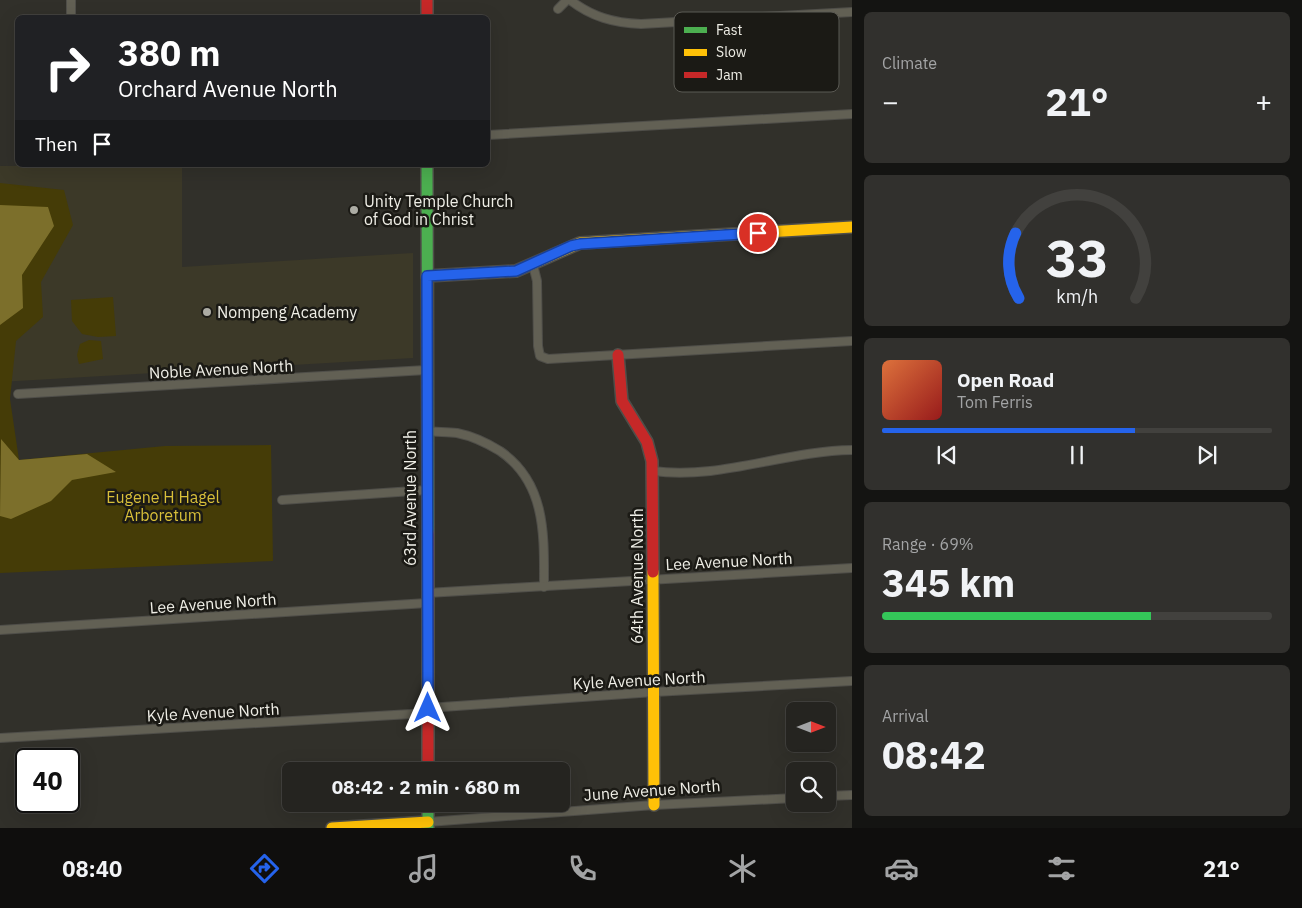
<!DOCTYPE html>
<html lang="en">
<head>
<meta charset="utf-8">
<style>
  :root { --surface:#252420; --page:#31302d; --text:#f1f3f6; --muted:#a3a4a5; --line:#42413e; --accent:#2563eb }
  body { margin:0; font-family:"IBM Plex Sans",sans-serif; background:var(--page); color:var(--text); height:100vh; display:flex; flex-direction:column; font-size:19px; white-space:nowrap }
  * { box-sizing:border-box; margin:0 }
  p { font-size:16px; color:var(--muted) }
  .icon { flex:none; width:28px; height:28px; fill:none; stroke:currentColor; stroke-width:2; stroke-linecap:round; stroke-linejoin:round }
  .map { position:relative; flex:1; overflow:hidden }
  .side { display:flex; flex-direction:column; gap:12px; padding:12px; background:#141412; width:450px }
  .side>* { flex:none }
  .banner { position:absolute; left:15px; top:15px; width:475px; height:152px; border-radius:8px; box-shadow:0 5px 20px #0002,0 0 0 1px var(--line); background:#202124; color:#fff; overflow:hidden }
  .needle { width:32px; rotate:90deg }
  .buttons { position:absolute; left:786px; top:702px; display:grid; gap:10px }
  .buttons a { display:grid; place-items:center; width:50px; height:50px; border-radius:8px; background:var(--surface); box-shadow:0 5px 20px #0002,0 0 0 1px var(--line); font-size:25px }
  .speed { position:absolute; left:15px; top:748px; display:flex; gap:10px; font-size:25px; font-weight:700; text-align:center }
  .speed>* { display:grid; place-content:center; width:65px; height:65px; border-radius:50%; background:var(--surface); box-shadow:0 5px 20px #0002,0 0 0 1px var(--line); line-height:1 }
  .speed .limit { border:2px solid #111; border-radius:8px; background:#fff; color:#111 }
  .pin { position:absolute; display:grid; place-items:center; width:42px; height:42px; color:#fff; margin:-21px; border:2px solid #fff; border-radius:50%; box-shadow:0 1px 5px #0007 }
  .me { position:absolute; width:55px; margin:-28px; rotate:0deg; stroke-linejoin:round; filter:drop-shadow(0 0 4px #0008) }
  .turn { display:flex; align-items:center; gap:18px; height:105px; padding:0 20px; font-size:22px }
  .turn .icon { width:65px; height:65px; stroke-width:2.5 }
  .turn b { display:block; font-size:35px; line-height:42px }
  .then { display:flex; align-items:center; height:48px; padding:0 20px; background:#0003; gap:10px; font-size:19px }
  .big { font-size:38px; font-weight:800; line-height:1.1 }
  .side .widget { flex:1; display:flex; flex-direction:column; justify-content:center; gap:8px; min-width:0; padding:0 18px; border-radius:8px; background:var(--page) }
  .side .dial { align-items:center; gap:0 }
  .dial svg { height:130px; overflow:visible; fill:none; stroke:var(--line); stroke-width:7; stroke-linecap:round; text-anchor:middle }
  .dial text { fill:var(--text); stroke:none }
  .song { display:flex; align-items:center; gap:15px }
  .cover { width:60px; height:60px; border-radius:8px; background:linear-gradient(135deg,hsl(20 70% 55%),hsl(0 70% 35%)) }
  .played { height:5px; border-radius:2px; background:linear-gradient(90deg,var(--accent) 65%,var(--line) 65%) }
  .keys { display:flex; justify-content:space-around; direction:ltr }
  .heat { display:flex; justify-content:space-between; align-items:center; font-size:28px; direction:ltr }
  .charge { height:8px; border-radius:4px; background:linear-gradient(90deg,#34c759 69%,var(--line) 0) }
  .trip { position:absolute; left:282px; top:762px; width:288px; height:50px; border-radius:8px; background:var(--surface); box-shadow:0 5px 20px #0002,0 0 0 1px var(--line); font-weight:800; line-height:50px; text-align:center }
  .dock { display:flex; height:80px; justify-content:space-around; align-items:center; background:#0f0e0d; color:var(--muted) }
  .dock .icon { width:35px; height:35px }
  .dock .current { color:var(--accent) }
  .dock b { font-size:22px; color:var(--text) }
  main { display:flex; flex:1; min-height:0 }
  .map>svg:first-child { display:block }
</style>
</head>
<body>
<main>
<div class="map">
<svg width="852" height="828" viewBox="0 0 852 828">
  <rect width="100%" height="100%" fill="#31302a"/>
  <path fill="#3c3928" d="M182,165V267L413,253V358L0,382V166Z"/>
  <g fill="#453c07">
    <path d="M0,183L64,190L73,225L41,282L43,317L16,341L10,399L19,460L165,446L271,445L273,561L0,573Z"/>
    <path d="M113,297L116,336L98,337L82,334L72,321L71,300Z"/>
    <path d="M89,340L101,341L103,359L79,364L77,355L80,344Z"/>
  </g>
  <g fill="#7c6f2b">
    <path d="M0,205L48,207L54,226L22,275L23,308L0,325Z"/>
    <path d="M1,439L19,460L87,454L116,472L72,480L51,501L11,519L0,516Z"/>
  </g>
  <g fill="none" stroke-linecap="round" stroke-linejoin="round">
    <g stroke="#4f4e49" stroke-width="10">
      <g id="street">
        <path d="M71,0V18"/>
        <path d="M570,0C592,17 614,23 641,24L852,12"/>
        <path d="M558,9L567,0"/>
        <path d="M488,135L852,114"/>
        <path d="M533,265L537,281L538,346L540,356L548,359L852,341"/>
        <path d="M18,394L426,370"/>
        <path d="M426,431C436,432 447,432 457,433C472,436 487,443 500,451C547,483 544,537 544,587"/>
        <path d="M653,471C720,480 785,451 852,450"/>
        <path d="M282,500L427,490"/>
        <path d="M427,593L852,568"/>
        <path d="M0,630L427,603"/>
        <path d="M428,708L654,692L852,681"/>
        <path d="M0,738L428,713"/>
        <path d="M828,796L852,795"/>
        <path d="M428,822L654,805L795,798"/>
      </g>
    </g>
    <g stroke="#4f4e49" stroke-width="14">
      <g id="fast">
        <path d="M427,165L428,532"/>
        <path d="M428,804V828"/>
      </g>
    </g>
    <g stroke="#4f4e49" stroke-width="14">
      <g id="slow">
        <path d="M427,276L516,271L580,243L852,227"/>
        <path d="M653,572L654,805"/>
        <path d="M332,828L428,822"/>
      </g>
    </g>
    <g stroke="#4f4e49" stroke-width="14">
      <g id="jam">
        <path d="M427,0V18"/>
        <path d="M618,355L622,401L647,442L652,461L653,572"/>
        <path d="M428,532V771"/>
      </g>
    </g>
    <use href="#street" stroke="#626054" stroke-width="8"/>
    <use href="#fast" stroke="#4caf50" stroke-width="11"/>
    <use href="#slow" stroke="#ffc107" stroke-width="11"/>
    <use href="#jam" stroke="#c62828" stroke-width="11"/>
  </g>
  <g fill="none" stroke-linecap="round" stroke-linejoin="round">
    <g stroke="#184099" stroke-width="12">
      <path id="route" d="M428,708L427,276L516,271L571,246L580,244L758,233"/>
    </g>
    <use href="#route" stroke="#2563eb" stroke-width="9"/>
  </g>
  <g fill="#acaca4" stroke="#1b1a15" stroke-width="2">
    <circle cx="354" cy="210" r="5"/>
    <circle cx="207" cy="312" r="5"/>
  </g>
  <g text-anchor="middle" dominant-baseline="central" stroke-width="5" stroke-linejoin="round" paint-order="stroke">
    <g font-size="16" fill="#efeee6" stroke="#1b1a15" text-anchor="start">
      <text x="364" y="201">Unity Temple Church<tspan x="364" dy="18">of God in Christ</tspan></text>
      <text x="217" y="312">Nompeng Academy</text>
    </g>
    <g font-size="16" fill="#efeee6" stroke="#1b1a15">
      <text transform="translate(221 369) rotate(-3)">Noble Avenue North</text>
      <text transform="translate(410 498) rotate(-90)">63rd Avenue North</text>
      <text transform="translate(729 561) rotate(-3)">Lee Avenue North</text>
      <text transform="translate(637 576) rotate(-90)">64th Avenue North</text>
      <text transform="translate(213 603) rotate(-4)">Lee Avenue North</text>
      <text transform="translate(639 680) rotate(-3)">Kyle Avenue North</text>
      <text transform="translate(213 712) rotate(-3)">Kyle Avenue North</text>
      <text transform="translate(652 790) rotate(-4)">June Avenue North</text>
    </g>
    <g font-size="16" fill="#d8bf39" stroke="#1b1a15">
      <text x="163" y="497">Eugene H Hagel<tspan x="163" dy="18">Arboretum</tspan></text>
    </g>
  </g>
  <rect x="674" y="12" width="165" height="80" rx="8" fill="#1b1a15" stroke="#5b5a54" stroke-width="1"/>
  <rect x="684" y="27" width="23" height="6" fill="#4caf50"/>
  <rect x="684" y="49" width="23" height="7" fill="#ffc107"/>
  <rect x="684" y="72" width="23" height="6" fill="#c62828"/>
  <g font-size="14" fill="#efeee6">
    <text x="716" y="35">Fast</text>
    <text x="716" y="57">Slow</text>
    <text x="716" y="80">Jam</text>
  </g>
</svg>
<div class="buttons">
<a><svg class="needle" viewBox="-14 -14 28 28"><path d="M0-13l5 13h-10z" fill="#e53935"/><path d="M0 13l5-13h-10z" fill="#a3a4a5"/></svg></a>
<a><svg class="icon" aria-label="search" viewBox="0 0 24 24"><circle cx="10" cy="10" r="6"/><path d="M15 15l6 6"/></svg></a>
</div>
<div class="speed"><div class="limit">40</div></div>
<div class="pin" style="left:758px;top:233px;background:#d93025"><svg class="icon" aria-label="arrive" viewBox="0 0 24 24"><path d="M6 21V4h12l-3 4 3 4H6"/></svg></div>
<svg class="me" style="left:428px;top:708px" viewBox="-20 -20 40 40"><path d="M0-17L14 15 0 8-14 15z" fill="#2563eb" stroke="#fff" stroke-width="4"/></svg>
<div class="trip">08:42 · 2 min · 680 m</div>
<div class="banner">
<div class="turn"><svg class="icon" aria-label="right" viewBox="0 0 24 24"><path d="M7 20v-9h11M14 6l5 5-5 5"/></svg><div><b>380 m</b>Orchard Avenue North</div></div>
<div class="then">Then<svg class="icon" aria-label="arrive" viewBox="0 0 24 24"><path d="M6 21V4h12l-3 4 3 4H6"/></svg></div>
</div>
</div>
<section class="side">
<div class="widget"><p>Climate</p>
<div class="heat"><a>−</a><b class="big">21°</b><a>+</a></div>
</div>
<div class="widget dial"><svg viewBox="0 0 100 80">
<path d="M14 69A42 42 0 1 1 86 69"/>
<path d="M14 69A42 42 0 0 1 12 29" stroke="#2563eb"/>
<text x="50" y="56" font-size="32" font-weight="700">33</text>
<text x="50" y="72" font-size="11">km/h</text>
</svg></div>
<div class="widget">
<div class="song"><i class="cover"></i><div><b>Open Road</b><p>Tom Ferris</p></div></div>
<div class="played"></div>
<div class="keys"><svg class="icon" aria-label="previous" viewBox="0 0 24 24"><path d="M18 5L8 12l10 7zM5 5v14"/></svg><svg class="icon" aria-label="pause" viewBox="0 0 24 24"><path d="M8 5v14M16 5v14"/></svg><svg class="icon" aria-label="next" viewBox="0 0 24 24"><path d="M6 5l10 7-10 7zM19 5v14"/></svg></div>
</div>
<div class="widget"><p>Range · 69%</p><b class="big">345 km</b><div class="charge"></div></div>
<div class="widget"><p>Arrival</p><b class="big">08:42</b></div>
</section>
</main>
<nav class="dock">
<b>08:40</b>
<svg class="icon current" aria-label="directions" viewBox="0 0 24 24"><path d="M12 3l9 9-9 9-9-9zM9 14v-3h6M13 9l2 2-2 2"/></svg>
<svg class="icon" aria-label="music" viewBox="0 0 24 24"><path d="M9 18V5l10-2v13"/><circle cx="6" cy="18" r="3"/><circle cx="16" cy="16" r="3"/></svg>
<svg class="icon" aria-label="phone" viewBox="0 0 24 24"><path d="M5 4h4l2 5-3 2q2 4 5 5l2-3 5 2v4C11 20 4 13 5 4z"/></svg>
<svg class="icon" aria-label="climate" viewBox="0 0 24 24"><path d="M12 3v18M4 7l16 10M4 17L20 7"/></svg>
<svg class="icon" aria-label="car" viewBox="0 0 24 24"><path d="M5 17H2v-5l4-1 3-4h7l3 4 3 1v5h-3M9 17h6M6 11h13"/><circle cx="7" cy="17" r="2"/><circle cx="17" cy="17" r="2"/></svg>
<svg class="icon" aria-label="filters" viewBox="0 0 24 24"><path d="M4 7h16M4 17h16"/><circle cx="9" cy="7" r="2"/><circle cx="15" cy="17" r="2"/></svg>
<b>21°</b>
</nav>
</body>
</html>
